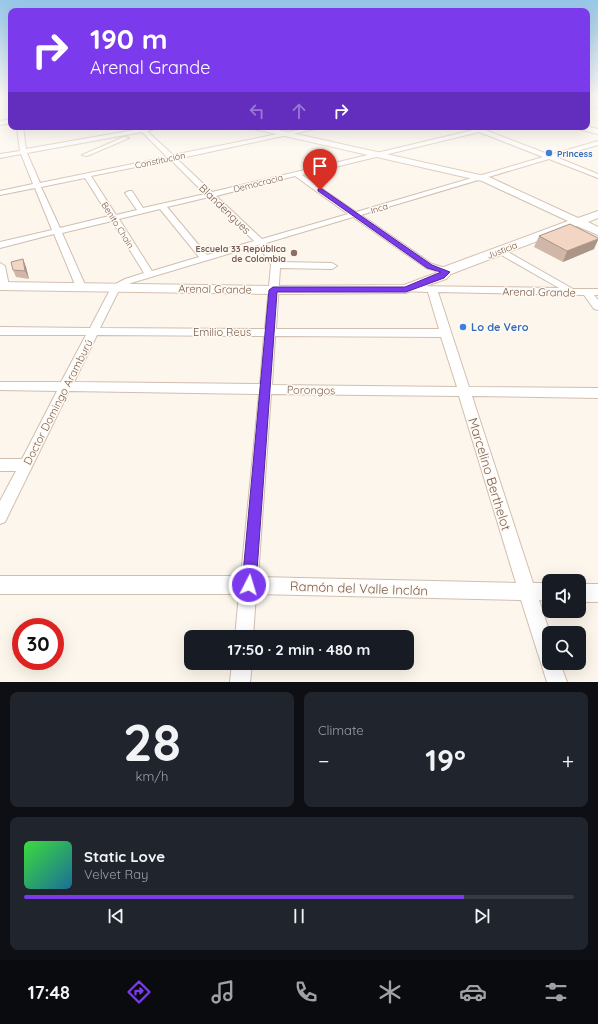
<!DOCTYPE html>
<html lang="en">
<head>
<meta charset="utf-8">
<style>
  :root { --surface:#171b24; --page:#20242c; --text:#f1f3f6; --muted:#9ea1a6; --line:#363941; --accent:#7c3aed }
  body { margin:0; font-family:Quicksand,sans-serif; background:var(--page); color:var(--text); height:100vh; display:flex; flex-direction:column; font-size:15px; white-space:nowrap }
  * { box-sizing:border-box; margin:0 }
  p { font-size:13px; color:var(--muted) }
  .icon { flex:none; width:22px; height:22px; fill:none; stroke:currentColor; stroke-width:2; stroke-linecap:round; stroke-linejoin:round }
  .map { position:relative; height:682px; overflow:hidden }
  .sheet { display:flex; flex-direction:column; gap:10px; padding:10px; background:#0d0f14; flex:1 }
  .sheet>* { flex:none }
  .hud { position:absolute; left:8px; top:8px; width:582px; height:122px; border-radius:8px; box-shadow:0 4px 16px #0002; background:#7c3aed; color:#fff; overflow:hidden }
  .buttons { position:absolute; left:542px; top:574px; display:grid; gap:8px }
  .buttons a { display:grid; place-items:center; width:44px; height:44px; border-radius:8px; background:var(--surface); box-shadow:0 4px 16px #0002; font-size:20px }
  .speed { position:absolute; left:12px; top:618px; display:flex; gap:8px; font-size:20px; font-weight:700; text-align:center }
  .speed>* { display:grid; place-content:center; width:52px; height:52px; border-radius:50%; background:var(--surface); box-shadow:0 4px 16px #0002; line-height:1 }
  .speed .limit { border:6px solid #d22; background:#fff; color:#111 }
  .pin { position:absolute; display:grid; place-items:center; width:34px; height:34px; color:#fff; margin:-41px -17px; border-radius:50% 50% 50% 0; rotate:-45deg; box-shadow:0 0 4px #0007 }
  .pin .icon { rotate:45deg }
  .me { position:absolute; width:44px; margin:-22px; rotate:5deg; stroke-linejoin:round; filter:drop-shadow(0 0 3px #0008) }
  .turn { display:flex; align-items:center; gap:14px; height:84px; padding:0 16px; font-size:18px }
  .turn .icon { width:52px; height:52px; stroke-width:2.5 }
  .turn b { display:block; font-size:28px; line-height:34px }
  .lanes { display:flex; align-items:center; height:38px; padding:0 16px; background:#0003; justify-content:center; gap:20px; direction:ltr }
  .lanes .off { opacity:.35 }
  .big { font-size:30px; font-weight:700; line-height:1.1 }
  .sheet .card { flex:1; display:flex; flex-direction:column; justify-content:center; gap:6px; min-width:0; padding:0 14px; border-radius:8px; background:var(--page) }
  .sheet .dial { align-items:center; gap:0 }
  .dial b { font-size:52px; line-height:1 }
  .song { display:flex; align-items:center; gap:12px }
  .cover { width:48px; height:48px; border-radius:6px; background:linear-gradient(135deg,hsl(120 70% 55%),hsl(200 70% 35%)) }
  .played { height:4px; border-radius:2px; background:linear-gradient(90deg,var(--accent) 80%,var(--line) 80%) }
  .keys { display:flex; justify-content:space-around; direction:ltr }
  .heat { display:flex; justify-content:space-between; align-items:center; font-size:22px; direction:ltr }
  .sheet .tiles { flex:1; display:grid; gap:10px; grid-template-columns:1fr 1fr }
  .card:last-child { grid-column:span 2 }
  .trip { position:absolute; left:184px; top:630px; width:230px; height:40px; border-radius:8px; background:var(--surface); box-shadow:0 4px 16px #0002; font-weight:700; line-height:40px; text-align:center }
  .tabs { display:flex; height:64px; justify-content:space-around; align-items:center; background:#090b0e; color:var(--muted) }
  .tabs .icon { width:28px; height:28px }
  .tabs .on { color:var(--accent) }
  .tabs b { font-size:18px; color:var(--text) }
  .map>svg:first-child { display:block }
</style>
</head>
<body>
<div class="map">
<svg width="598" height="682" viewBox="0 0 598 682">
  <rect width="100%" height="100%" fill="#fdf6ec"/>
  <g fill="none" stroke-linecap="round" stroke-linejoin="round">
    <g stroke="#d1beb0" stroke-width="2">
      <g id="street">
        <path d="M598,101V104L587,106V103Z"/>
        <path d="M11,119V123L0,125V121Z"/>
        <path d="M17,127H23L26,149L151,127H163L147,131L173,155L313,127H324L177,159L212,192L486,127H496L485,130L550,155L598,141V145L556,157L598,174V178L549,159L361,215L432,264L449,269L451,271L449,273L446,274L426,268L353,217L266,243L279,262L332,263L337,266L332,269L280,268L276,329H439L428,292L403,291L401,289L406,286L559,288L498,253L497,251L501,248L573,289H598V295H594L598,300V310L594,309L584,295L438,292L469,387L598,388V398L472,396L533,583H549V601L539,600L550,633L549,663H560L567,682H547L521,600L256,594L253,637H235L239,594H0V576H241L259,394L69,391L5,522L0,524V501L16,471H0V459H22L57,391L0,390V382H61L86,335H0V327L90,328L112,286L125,279L144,273L112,221L62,233L86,287L81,290L76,287L54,234L0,248V242L52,230L35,188L0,195V191L33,184L21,154L0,158V154L20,151ZM142,132L167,157L40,183L27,153ZM479,132L543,157L356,212L302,175ZM171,160L205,194L143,208L132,191H129L125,193L137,210L116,215L91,176ZM295,176L348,214L262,239L216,196ZM85,178L109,216L60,228L41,187ZM209,197L254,241L207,255L167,207ZM160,209L199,257L152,271L119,219ZM258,245L271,265L265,329L100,328L119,290L131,283ZM97,335L264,336L260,384L74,382ZM275,336L441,337L457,387L272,385ZM271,394L459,396L516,583L258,577Z"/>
        <path d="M124,137L129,138L87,156L82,155Z"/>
        <path d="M0,263L5,266L9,286L4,289L0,287Z"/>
        <rect x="579" y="584" width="19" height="18"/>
        <path d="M232,663H252L250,682H230Z"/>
      </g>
    </g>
    <g stroke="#d6c0b0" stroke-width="2">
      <g id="secondary">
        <path d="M587,101L598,104V108L587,105Z"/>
        <path d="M587,126L598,129V134L578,129L577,127Z"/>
        <path d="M250,127H265L489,177L578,218L598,211V218L588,222L598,227V235L577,226L451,274L446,279L406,293L273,294L0,290V282L273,286L404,285L436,273L441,268L568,221L482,181L254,129Z"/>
      </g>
    </g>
    <use href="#street" fill="#fff" fill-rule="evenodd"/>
    <use href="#secondary" fill="#fff" fill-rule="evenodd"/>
  </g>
  <g fill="#d1b7a8">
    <path d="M539,236L594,249L563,262L534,247Z"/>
    <path d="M23,259L26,267L29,279L16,277L13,270Z"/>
  </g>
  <g fill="#aa9588">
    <path d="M598,239V240L594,249L563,262L567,251Z"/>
    <path d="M23,259L26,267L29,279L25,271Z"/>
  </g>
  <g fill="#f3d5c3" stroke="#aa9588">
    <path d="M570,224L598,238V239L567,251L539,236Z"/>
    <path d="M23,259L25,271L13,270L11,262Z"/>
  </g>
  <linearGradient id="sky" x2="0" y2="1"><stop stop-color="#97c7e8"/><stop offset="0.51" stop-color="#fefbf6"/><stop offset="1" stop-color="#fefbf6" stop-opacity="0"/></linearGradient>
  <rect width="598" height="192" fill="url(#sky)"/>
  <path fill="#7c3aed" stroke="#51269a" d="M318,189H322L432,265L450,272L444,278L406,292H277L256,585L254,590L249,592L244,590L242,585L269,290L273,287H405L441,272L427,268L318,191Z"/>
  <g fill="#3f7fe0" stroke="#fffaf3" stroke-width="1.5">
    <circle cx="549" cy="153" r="4"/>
    <circle cx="463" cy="327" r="4"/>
  </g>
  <circle fill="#8d6e63" stroke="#fffaf3" stroke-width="1.5" cx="294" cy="253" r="4"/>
  <g text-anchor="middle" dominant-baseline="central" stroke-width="3" stroke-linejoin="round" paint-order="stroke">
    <g font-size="9" font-weight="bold" fill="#366cbe" stroke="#fffaf3" text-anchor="start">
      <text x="557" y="153">Princess</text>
    </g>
    <g font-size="9" fill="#7a5c4d" stroke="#fffaf3">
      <text transform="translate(160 160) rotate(-12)">Constitución</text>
      <text transform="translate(258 183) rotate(-14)">Democracia</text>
      <text transform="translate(379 208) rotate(-17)">Inca</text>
      <text transform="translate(118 225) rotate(58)">Benito Chain</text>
      <text transform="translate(502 250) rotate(-21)">Justicia</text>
    </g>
    <g font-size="9" font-weight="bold" fill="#785e54" stroke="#fffaf3" text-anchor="end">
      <text x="286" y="248">Escuela 33 República<tspan x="286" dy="10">de Colombia</tspan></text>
    </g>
    <g font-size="11" fill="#7a5c4d" stroke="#fffaf3">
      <text transform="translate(225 209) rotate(44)">Blandengues</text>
      <text transform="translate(215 289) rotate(1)">Arenal Grande</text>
      <text transform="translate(539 292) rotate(1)">Arenal Grande</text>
      <text x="222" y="332">Emilio Reus</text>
      <text transform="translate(311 390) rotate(1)">Porongos</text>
      <text transform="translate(58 402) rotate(-63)">Doctor Domingo Aramburú</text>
    </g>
    <g font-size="11" font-weight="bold" fill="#366cbe" stroke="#fffaf3" text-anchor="start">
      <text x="471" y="327">Lo de Vero</text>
    </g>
    <g font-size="13" fill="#7a5c4d" stroke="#fffaf3">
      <text transform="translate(490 474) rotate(73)">Marcelino Berthelot</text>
      <text transform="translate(359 588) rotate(2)">Ramón del Valle Inclán</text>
    </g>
  </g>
</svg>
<div class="buttons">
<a><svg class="icon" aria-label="sound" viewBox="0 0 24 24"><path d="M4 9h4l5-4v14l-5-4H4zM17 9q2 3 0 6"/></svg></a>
<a><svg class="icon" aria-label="search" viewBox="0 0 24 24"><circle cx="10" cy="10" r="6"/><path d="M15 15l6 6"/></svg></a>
</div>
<div class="speed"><div class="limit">30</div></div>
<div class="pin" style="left:320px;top:190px;background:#d93025"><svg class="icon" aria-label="arrive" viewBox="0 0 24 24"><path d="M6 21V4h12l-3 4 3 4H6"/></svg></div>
<svg class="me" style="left:249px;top:585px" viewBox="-20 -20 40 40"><circle r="17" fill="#7c3aed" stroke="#fff" stroke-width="3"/><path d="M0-11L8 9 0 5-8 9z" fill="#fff"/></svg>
<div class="trip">17:50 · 2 min · 480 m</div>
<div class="hud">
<div class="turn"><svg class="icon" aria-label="right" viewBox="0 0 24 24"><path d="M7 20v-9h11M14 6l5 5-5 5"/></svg><div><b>190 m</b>Arenal Grande</div></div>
<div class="lanes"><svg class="icon off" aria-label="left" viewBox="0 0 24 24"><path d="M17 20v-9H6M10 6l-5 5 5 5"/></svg><svg class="icon off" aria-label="ahead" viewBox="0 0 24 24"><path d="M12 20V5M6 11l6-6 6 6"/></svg><svg class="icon" aria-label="right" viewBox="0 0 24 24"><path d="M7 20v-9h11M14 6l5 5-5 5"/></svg></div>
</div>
</div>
<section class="sheet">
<div class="tiles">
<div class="card dial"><b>28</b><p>km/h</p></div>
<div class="card"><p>Climate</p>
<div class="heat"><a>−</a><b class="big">19°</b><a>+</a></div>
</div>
<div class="card">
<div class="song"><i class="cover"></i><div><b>Static Love</b><p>Velvet Ray</p></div></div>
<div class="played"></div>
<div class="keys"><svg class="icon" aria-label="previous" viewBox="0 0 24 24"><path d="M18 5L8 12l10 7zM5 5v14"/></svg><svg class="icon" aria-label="pause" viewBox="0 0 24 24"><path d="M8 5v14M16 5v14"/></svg><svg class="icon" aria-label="next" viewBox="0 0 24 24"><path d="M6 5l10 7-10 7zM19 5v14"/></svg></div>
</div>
</div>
</section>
<nav class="tabs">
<b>17:48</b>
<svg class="icon on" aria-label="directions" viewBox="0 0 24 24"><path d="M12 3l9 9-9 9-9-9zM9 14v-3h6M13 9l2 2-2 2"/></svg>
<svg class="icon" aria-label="music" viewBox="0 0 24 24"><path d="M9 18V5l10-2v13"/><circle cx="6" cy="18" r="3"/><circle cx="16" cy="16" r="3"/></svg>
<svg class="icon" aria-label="phone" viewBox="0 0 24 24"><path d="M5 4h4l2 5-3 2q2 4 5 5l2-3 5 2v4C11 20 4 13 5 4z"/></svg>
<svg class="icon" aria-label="climate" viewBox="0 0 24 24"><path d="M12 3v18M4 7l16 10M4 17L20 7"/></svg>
<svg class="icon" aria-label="car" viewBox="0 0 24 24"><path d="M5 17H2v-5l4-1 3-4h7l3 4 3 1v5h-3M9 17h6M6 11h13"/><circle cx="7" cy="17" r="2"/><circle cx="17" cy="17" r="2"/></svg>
<svg class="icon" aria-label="filters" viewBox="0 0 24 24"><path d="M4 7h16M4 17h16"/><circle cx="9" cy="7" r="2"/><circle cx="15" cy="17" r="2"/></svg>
</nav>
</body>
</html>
